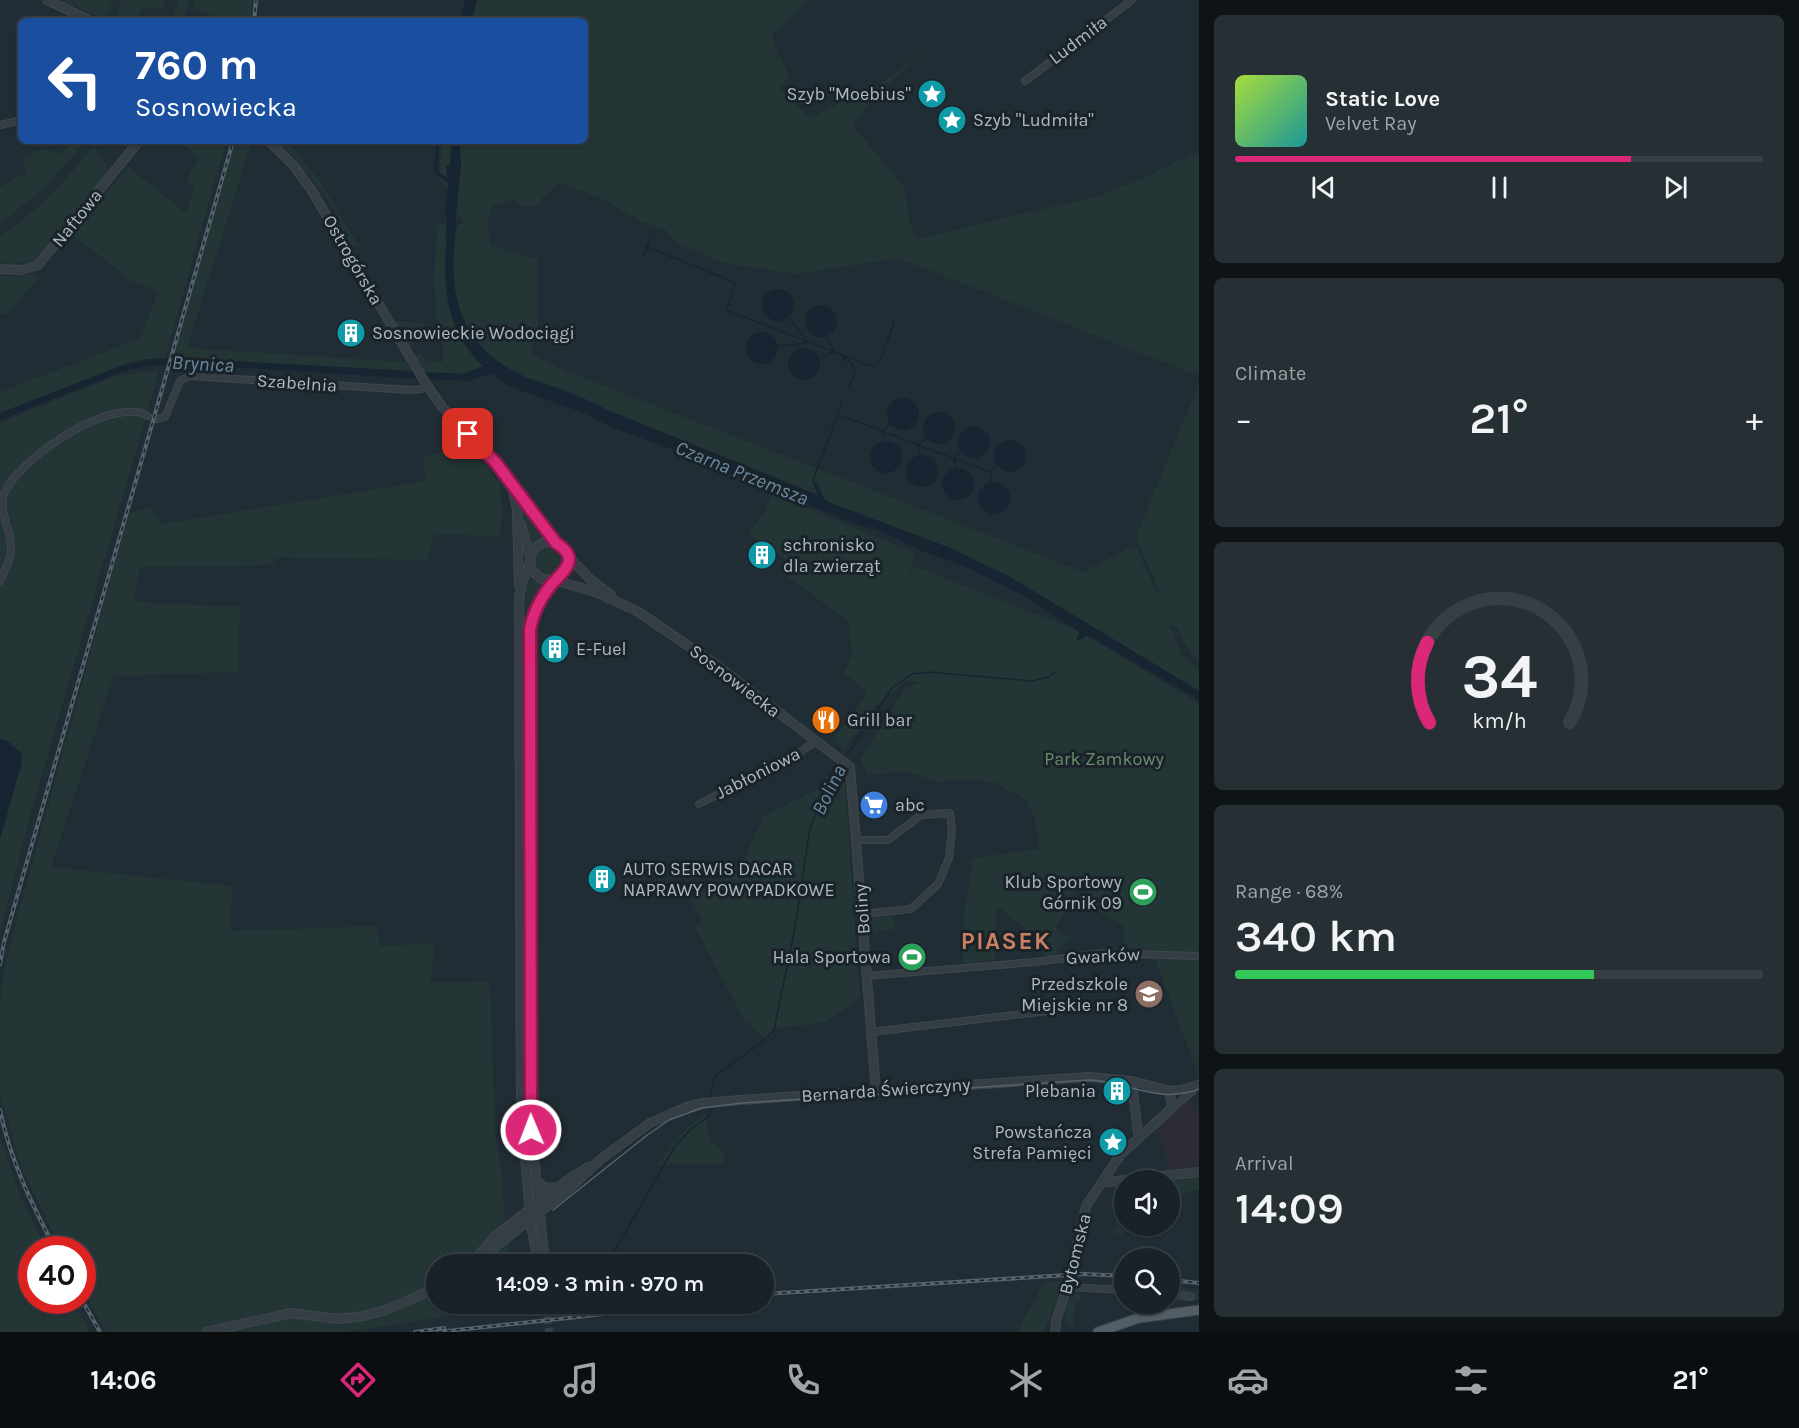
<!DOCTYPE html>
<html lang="en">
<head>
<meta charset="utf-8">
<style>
  :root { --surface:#192228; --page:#262f34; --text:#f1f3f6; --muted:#9fa4a8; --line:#373f45; --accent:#db2777 }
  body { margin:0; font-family:Karla,sans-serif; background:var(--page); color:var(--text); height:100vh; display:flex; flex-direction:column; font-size:22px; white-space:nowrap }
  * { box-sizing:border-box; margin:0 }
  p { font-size:20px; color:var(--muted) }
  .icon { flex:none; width:33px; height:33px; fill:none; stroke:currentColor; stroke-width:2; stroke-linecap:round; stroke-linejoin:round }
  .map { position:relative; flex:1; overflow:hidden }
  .details { display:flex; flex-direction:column; gap:15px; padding:15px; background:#0e1316; width:600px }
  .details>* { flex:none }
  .top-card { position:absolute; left:18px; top:18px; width:570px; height:126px; border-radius:9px; box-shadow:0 2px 4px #0004,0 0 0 2px var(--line); background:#1a4fa0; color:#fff; overflow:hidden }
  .controls { position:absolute; left:1114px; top:1170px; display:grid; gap:12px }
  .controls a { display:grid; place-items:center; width:66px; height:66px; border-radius:50%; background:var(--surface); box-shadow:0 2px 4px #0004,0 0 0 2px var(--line); font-size:30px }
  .speed { position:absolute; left:18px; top:1236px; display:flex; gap:12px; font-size:30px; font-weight:700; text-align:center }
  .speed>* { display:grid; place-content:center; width:78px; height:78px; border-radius:50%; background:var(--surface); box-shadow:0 2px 4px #0004,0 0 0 2px var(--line); line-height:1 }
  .speed .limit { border:9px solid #d22; background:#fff; color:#111 }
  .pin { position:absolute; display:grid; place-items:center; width:51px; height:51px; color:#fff; margin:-26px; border-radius:12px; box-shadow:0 3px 9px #0006 }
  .me { position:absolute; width:66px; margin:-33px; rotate:359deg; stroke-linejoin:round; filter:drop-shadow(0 0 4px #0008) }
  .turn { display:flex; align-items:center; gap:21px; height:126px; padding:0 18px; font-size:27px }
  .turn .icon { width:78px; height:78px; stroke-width:2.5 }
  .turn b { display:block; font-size:42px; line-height:51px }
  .big { font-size:45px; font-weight:600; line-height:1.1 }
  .details .card { flex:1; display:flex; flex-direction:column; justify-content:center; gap:9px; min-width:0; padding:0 21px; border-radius:9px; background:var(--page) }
  .details .dial { align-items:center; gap:0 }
  .dial svg { height:156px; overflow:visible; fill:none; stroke:var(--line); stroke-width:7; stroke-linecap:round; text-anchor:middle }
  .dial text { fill:var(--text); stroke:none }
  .song { display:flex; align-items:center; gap:18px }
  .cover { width:72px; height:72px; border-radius:9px; background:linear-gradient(135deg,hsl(80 70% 55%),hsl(180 70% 35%)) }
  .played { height:6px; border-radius:3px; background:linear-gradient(90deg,var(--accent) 75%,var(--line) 75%) }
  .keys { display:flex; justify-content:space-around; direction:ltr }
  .heat { display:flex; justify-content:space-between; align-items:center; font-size:33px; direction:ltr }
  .charge { height:9px; border-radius:4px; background:linear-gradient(90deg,#34c759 68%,var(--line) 0) }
  .trip { position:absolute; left:426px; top:1254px; width:348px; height:60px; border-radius:30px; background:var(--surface); box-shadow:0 2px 4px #0004,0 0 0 2px var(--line); font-weight:600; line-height:60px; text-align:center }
  .dock { display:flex; height:96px; justify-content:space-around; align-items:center; background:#0a0e10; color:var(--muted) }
  .dock .icon { width:42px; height:42px }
  .dock .on { color:var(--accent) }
  .dock b { font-size:27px; color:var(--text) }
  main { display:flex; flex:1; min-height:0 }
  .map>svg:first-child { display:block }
</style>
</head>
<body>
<main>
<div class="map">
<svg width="1199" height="1332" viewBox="0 0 1199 1332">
  <rect width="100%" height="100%" fill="#212d35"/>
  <path fill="#2c2c37" d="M1188,1099L1195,1111L1199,1112V1166L1167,1170L1165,1149L1154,1132Z"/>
  <g fill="#233635">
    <path d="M60,0H114L103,19Z"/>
    <path d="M122,0H165L161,10L153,6L151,10L143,6L136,21H114Z"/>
    <path d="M179,0H190L182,21H170Z"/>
    <path d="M196,0H252L251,21H214L215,16L193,9Z"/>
    <path d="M477,0H807L772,35L778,53L789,75L780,89L810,118L852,97L858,101L926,50L889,83L885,84L852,125L905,188L909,221L917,239L1098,196L1146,177L1199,151V375L1181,369L898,258L796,274L738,265L716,260L677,244L666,230L641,221L602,199L560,182L542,198L541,205L523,207L512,200L493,205L487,223L491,246L538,259V332H531L532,354L566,371L1083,572L1135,545L1156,592H1160L1136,537L1199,383V660L1191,655L1176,626L1169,625L1184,659L1199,668V691L1010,577L953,549L831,503L819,496L603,408C559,384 493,377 467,328C463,321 462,313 459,306C455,298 450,290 446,282C446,312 460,346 483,366L464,374L423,372L415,360L416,356L421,353L428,363L430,361L443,362V330L436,316L434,275L437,231L432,225L463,224V217H445L450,192L444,184L439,181L442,141H585V21H472Z"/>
    <path d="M72,141H86L43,189L0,224V187L26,172L22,157L41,149L61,154Z"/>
    <path d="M178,141H226L165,358L126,364L0,413V392L141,338L158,291L132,281L73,235L128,167L186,213L194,188L186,181L199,157Z"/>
    <path d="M235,141H252L187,348L402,362L409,365L413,371L173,358Z"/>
    <path d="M278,141H286L320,181L358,245L354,247C344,243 342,225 338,217C323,192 302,162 278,141Z"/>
    <path d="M94,146L109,169L39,256C26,264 15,264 0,263V237C37,211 66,180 94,146Z"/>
    <path d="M34,273L39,277L7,315L0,313V276H20Z"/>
    <path d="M394,321L421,323L424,325V329H407L415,344L408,348Z"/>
    <path d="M159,371L30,816L0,933V839L21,765L7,741L0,739V423L117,376Z"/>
    <path d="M470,444L500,484L502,512L500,537L434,533L427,560L274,557L273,565L140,567L134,602L240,607L238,672L114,676L51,867L232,886L230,931L377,926L380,946L434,943L431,983L490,981L495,1135L501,1165L505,1221L512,1264H436V1304H519V1305L346,1332H106L83,1289L82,1250H62L23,1171L0,1094V1003L6,959L129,513L152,508L162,524L426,481L423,458Z"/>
    <path d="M772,494L915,553L908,580L914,566L1079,631L1199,704V1077L1155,959L1156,950L1125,951L1124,930L1122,924C1104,916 1089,909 1086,888L1077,887L1056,928L1071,938L1054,956L1045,957L1032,934L998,907L995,926V960L963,963L964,912L973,858L1040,849L1035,820L1026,800L996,783L974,779L937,782L911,772L868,774L860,759L905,689L920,682L906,681L875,706L845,749L833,740L868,692L843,673L852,657L848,621L787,576L792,560L784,558L749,534L764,512Z"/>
    <path d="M517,495L548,534L530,549L516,496Z"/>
    <circle cx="549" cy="561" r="15"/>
    <path d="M529,571L536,579L547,583C539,596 531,608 528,622C523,642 526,665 526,685L523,686V594Z"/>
    <path d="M837,774L845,783L860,997L827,1021L813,1024L774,1028L765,1038L758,1033L748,1020L745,1022L695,927L702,921L691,900L742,869L741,865L764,816L823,787L829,791Z"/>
    <path d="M893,916L894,930L871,932L869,918Z"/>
    <path d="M706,1114L709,1141L723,1151L724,1163L658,1165C671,1144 686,1127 706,1114Z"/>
    <path d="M0,1139L24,1205L47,1249L32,1250V1300L74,1301L90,1332H0Z"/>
    <path d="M1199,1176V1189L1190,1191L1170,1203V1180H1168Z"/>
    <path d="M1125,1216V1226H1140L1118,1235L1110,1231L1116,1228L1114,1217Z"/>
    <path d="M1062,1281L1054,1308L1043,1332H1017L1044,1283Z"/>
    <path d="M1170,1287L1199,1290V1300L1181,1301L1168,1305L1170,1304Z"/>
    <path d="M1082,1293L1081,1300L1075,1304L1073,1327L1068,1326C1063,1312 1064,1294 1082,1293Z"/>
  </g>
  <g fill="#162531">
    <path d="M465,0H477L472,21H460Z"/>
    <path d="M434,141L439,143L437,171L447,178L446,166L450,165L451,141H460L461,166L456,216H445L448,183L434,173L436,144Z"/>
    <path d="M448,224H457C446,294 458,346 526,378C532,380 538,381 544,383C564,390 585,398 603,408L818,495L813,484L817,482L824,499L831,503L953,549L1010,577L1199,691V701L1195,699L1193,702L1194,697L1087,635L1079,641L1076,639L1079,634L1078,631L1030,599L964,566L919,550L880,531L847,521L683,453L613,428L584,413L506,385L493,374L486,376L484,375L469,381L428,379L423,372L464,374L483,366C442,326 442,277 448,224Z"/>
    <circle cx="778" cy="305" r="16"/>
    <circle cx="821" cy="321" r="16"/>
    <circle cx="762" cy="348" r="16"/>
    <circle cx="804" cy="364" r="16"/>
    <path d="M177,358L413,371L418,379L214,366H197L195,368V366L153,365L121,372L0,420V413L126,364L147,359Z"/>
    <circle cx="903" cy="414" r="16"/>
    <circle cx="939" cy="428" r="16"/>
    <circle cx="974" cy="442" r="16"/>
    <circle cx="1010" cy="456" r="16"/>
    <circle cx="886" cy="457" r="16"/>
    <circle cx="922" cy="471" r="16"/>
    <circle cx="958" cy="484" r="16"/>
    <circle cx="994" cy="498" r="16"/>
    <path d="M0,739L7,741L22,753L21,765L0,839Z"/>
  </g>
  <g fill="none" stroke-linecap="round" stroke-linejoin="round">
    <g stroke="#162531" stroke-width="1.5">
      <path d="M647,247L734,282L735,285L726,310L868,365L875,366L879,363L894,323"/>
      <path d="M643,257L651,237"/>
      <path d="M789,318L808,342"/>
      <path d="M778,346L807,343"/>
      <path d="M844,357L843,359L851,362L855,371L849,387"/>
      <path d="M820,358L834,352L827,336"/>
      <path d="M836,420L845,417L990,472"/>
      <path d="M884,441L883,431L890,424"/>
      <path d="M919,454L918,445L926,438"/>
      <path d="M956,468L954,458L961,452"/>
      <path d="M991,471L997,466"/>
      <path d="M990,473L992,482"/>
      <path d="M815,484L813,480L842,403"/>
      <path d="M844,759L893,687L912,674L928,672L1032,681L1048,677L1055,672"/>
      <path d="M711,1097L713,1081L716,1075L760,1044L774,1030L795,927L810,828L832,777L841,763"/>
      <path d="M590,1264L612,1255L675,1146L692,1128L707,1118L712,1108"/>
    </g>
    <path stroke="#162531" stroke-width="9" d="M450,235L452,204"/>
    <path stroke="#36424a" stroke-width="8" stroke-dasharray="8 4" stroke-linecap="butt" d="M546,1304L549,1332"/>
    <g stroke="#3e474f" stroke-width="8">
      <g id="minor">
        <path d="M1025,81L1132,0"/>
        <path d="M0,125L21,120"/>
        <path d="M156,419L165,417L180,381L190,376L409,390L421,389L428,386"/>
        <path d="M0,581C5,569 12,559 11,546C10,529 0,513 3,496C16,461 97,407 135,412C139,412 144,414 148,416"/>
        <path d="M699,804L796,755L816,741"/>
        <path d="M857,840H888L921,815L950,813L952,830L949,858L938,884L911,909L862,914"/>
        <path d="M867,976L1035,962L1103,953L1196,956"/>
        <path d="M871,1032L1048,1011"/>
        <path d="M1166,1090L1181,1089L1198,1084"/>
        <path d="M1172,1108L1192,1092L1197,1085"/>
        <path d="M1067,1287L1125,1290"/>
        <path d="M1170,1293L1191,1297"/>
      </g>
    </g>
    <g stroke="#3e474f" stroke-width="10">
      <g id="tertiary">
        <path d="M47,0L91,21"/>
        <path d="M269,141L294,166L312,191L426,384L443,408L496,463L568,556L566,571C562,575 559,576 555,579C538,592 530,624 529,644L531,1130L545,1264"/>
        <path d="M0,269L21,270L38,265L139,141"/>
        <path d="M512,487L518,514"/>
        <path d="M517,511L519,585"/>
        <path d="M521,525L530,556"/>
        <path d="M556,543C542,539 531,547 530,562L532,571L542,579L554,580L595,592L637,611L715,664L850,767L876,1091"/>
        <path d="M568,556L590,579L611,595"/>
        <path d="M530,562L521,585L519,599L521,1110L531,1227L539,1264"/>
        <path d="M1125,1081L1133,1092L1138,1133L1140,1136"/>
        <path d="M535,1180L545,1188L559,1187"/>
        <path d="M1104,1181L1107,1182L1199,1172"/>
        <path d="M474,1261L495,1236L569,1179L590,1166"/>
        <path d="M473,1264L563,1194L601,1159L650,1123L686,1107L704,1103L741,1100L1089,1077L1132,1081L1166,1090L1170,1095L1172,1108L1121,1154L1086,1206L1067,1287L1056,1321L1055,1332"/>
        <path d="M207,1332L291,1313L339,1319L364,1316L386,1310L436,1288"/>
      </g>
    </g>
    <g stroke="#3e474f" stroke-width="11">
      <path id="primary" d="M1098,1332L1139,1318L1199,1310"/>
    </g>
    <use href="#minor" stroke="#353e45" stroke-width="6"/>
    <use href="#tertiary" stroke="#353e45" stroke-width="8"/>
    <use href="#primary" stroke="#535d66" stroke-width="9"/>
    <path stroke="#57636c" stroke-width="1.5" d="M553,1210L646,1136L669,1120L702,1108L742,1103L1089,1080C1128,1081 1159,1105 1199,1089"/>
    <g stroke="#57636c" stroke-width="4">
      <g id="rail">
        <path d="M254,21L256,0"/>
        <path d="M0,964L4,942L233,141"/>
        <path d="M0,1110C10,1160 32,1205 56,1250"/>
        <path d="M1170,1280L1199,1283"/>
        <path d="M764,1294L1084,1274L1125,1276"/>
        <path d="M82,1300L100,1332"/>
        <path d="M415,1332L444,1328"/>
        <path d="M438,1332L697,1304"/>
      </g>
    </g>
    <use href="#rail" stroke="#1a232a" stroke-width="1.5" stroke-dasharray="4.5" stroke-linecap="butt"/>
  </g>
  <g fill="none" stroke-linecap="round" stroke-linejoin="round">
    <g stroke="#8e194d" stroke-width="15">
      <path id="route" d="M468,434L496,463L556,543C585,561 558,574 548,589C539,601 533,614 530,629L531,1130"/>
    </g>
    <use href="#route" stroke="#db2777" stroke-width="10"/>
  </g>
  <defs>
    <g id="sight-disc" transform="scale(1.5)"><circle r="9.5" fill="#0f9aa8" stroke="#1a232a"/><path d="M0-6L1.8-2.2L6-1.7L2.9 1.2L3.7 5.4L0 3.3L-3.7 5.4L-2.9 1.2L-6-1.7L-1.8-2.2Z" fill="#fff"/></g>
    <g id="building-disc" transform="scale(1.5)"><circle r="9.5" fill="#0f9aa8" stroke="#1a232a"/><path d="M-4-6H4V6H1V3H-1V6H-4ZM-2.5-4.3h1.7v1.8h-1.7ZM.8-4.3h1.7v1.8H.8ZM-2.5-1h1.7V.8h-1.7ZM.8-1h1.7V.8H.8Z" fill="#fff"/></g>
    <g id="restaurant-disc" transform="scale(1.5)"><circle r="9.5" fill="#e8710a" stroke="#1a232a"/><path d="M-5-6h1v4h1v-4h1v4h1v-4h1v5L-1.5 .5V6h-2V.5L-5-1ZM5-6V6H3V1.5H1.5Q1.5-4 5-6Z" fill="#fff"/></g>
    <g id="supermarket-disc" transform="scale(1.5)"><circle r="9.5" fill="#3f7fe0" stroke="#1a232a"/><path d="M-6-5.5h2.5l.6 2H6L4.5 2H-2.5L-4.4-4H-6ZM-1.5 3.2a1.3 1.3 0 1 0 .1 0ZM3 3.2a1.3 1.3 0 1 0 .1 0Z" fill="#fff"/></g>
    <g id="stadium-disc" transform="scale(1.5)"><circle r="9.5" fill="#2e9e5b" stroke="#1a232a"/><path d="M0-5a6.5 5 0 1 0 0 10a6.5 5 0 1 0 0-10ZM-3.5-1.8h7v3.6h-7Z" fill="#fff"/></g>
    <g id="school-disc" transform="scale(1.5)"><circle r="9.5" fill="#8d6e63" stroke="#1a232a"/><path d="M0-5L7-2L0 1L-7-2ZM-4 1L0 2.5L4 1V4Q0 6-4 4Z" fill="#fff"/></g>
  </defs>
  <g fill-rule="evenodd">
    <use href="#sight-disc" x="932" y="94"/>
    <use href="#sight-disc" x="952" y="120"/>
    <use href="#building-disc" x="351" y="333"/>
    <use href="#building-disc" x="762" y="555"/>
    <use href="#building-disc" x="555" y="649"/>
    <use href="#restaurant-disc" x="826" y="720"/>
    <use href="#supermarket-disc" x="874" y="805"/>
    <use href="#building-disc" x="602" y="879"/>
    <use href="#stadium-disc" x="1143" y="892"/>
    <use href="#stadium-disc" x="912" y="957"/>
    <use href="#school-disc" x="1149" y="994"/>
    <use href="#building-disc" x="1117" y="1091"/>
    <use href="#sight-disc" x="1113" y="1142"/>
  </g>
  <g text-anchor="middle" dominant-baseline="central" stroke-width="6" stroke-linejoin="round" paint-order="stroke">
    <g font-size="18" fill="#afb9c2" stroke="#1a232a">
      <text transform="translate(1078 40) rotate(-37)">Ludmiła</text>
      <text transform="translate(77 218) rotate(-51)">Naftowa</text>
      <text transform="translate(353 260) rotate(60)">Ostrogórska</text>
      <text transform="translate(297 383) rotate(4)">Szabelnia</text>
      <text transform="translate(735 681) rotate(37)">Sosnowiecka</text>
      <text transform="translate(758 773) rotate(-27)">Jabłoniowa</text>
      <text transform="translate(862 909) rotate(-94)">Boliny</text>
      <text transform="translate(1103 956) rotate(-3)">Gwarków</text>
      <text transform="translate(886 1090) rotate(-4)">Bernarda Świerczyny</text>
      <text transform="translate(1075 1254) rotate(-76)">Bytomska</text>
    </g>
    <g font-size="18" fill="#afb9c2" stroke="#1a232a" text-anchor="start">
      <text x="911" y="94" text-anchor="end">Szyb "Moebius"</text>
      <text x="973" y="120">Szyb "Ludmiła"</text>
      <text x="372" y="333">Sosnowieckie Wodociągi</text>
      <text x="783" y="545">schronisko<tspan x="783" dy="21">dla zwierząt</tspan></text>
      <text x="576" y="649">E-Fuel</text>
      <text x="847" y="720">Grill bar</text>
      <text x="895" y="805">abc</text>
      <text x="623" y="869">AUTO SERWIS DACAR<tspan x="623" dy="21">NAPRAWY POWYPADKOWE</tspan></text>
      <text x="1122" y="882" text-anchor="end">Klub Sportowy<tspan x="1122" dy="21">Górnik 09</tspan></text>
      <text x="891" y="957" text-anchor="end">Hala Sportowa</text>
      <text x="1128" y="984" text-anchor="end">Przedszkole<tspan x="1128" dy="21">Miejskie nr 8</tspan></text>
      <text x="1096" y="1091" text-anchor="end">Plebania</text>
      <text x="1092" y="1132" text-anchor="end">Powstańcza<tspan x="1092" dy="21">Strefa Pamięci</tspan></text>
    </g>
    <g font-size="18" fill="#69906c" stroke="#1a232a">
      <text x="1104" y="759">Park Zamkowy</text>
    </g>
    <g font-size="20" font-style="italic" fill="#6a899f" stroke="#1a232a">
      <text transform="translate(203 364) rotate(3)">Brynica</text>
      <text transform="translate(742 473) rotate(22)">Czarna Przemsza</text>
      <text transform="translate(829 790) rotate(-64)">Bolina</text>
    </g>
    <g font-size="24" font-weight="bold" letter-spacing="1.5" fill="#c98063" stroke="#1a232a">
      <text x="1006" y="941">PIASEK</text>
    </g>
  </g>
</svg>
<div class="controls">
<a><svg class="icon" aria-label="sound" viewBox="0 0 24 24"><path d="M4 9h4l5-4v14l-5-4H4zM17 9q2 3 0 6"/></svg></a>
<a><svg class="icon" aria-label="search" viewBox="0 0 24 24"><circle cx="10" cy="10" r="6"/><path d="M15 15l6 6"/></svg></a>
</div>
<div class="speed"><div class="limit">40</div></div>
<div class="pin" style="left:468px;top:434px;background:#d93025"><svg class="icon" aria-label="arrive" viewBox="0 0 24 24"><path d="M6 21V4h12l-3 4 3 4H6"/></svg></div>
<svg class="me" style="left:531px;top:1130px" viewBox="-20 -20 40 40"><circle r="17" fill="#db2777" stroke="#fff" stroke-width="3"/><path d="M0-11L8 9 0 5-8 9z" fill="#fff"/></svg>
<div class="trip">14:09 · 3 min · 970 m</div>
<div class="top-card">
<div class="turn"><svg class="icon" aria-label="left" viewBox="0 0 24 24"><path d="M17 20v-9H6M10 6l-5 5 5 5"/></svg><div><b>760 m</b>Sosnowiecka</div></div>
</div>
</div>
<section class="details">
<div class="card">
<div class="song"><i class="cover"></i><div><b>Static Love</b><p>Velvet Ray</p></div></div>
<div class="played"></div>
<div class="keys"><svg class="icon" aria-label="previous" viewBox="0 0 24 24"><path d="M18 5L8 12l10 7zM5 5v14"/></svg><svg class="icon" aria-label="pause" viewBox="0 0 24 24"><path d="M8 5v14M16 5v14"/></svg><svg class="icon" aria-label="next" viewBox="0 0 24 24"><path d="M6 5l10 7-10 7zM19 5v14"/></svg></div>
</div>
<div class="card"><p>Climate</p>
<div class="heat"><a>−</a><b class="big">21°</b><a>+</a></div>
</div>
<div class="card dial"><svg viewBox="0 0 100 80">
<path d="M14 69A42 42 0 1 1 86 69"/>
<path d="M14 69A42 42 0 0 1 13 28" stroke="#db2777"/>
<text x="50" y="56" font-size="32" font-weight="700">34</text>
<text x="50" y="72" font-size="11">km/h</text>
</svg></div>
<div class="card"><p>Range · 68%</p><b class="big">340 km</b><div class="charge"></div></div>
<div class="card"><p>Arrival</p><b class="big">14:09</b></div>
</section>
</main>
<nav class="dock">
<b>14:06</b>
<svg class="icon on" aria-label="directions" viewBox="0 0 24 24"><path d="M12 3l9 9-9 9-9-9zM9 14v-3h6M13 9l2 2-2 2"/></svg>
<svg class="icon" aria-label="music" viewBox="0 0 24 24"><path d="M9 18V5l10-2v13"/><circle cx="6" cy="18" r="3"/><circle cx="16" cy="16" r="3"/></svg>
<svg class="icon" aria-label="phone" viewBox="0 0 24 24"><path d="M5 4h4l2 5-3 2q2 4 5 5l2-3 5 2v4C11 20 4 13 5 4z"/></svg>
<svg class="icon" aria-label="climate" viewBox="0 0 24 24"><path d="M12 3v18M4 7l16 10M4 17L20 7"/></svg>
<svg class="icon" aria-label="car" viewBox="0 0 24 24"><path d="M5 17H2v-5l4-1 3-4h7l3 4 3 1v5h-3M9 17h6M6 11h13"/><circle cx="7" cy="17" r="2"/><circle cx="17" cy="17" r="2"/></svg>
<svg class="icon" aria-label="filters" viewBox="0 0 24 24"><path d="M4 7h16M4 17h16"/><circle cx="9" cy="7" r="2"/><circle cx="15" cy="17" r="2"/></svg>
<b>21°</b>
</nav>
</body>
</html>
